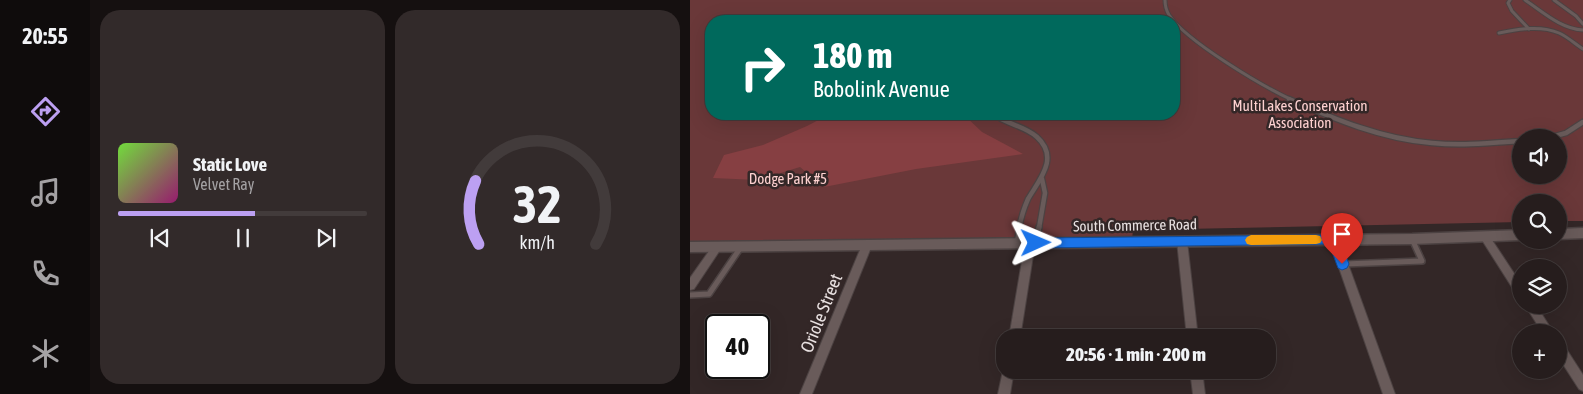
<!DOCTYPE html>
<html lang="en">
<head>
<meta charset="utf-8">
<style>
  :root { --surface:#261d1d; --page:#322a2a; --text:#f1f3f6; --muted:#a4a2a4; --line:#423b3b; --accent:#bca0f2 }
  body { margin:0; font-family:"Asap Condensed",sans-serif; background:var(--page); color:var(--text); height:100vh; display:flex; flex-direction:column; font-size:19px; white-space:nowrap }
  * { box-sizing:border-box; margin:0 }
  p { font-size:16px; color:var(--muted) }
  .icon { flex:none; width:28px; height:28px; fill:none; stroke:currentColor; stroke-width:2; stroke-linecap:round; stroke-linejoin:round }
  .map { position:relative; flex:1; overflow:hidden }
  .drawer { display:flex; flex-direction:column; gap:10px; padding:10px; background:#151010; width:600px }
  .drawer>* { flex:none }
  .banner { position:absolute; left:15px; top:15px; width:475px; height:105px; border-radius:20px; box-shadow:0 5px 20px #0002,0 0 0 1px var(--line); background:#00695c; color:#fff; overflow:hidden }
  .fabs { position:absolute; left:822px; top:129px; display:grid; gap:10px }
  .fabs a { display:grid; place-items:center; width:55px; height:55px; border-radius:50%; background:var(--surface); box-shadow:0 5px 20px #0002,0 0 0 1px var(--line); font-size:25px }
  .speed { position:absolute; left:15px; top:314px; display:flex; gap:10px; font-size:25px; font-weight:700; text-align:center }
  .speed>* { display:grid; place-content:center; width:65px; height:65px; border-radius:50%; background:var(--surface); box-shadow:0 5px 20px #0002,0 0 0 1px var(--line); line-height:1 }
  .speed .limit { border:2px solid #111; border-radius:8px; background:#fff; color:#111 }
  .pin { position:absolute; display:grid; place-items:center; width:42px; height:42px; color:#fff; margin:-51px -21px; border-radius:50% 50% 50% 0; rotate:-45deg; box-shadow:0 0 5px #0007 }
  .pin .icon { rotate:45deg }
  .me { position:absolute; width:55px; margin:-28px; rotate:89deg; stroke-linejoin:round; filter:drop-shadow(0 0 4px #0008) }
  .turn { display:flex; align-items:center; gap:18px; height:105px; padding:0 25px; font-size:22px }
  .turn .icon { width:65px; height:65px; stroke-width:2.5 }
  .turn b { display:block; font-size:35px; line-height:42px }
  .drawer .tile { flex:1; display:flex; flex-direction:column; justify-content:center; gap:8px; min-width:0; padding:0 18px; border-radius:20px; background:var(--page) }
  .drawer .dial { align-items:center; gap:0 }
  .dial svg { height:130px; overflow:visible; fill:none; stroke:var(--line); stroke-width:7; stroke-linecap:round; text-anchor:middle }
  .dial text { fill:var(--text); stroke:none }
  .song { display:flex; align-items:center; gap:15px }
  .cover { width:60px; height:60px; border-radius:8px; background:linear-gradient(135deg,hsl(100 70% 55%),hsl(320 70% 35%)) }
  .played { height:5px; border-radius:2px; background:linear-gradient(90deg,var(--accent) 55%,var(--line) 55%) }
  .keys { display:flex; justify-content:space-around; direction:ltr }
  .drawer .tiles { flex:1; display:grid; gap:10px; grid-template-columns:repeat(2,1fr) }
  .trip { position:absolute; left:306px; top:329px; width:280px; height:50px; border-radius:20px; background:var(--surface); box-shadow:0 5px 20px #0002,0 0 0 1px var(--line); font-weight:800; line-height:50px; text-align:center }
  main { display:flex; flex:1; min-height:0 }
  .dock { display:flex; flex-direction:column; width:90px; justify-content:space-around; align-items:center; background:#0f0c0c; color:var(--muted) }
  .dock .icon { width:35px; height:35px }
  .dock .selected { color:var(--accent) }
  .dock b { font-size:22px; color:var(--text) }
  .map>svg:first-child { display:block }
</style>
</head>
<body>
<main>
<nav class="dock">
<b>20:55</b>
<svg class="icon selected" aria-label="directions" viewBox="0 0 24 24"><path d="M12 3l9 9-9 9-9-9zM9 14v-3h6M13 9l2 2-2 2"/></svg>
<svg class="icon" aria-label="music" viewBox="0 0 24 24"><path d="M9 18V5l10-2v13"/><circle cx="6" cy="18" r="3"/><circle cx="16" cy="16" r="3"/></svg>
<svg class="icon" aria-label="phone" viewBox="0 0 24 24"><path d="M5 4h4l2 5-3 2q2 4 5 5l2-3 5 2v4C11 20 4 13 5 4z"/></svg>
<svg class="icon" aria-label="climate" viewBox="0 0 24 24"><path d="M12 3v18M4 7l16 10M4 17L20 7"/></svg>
</nav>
<section class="drawer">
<div class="tiles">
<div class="tile">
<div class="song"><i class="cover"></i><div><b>Static Love</b><p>Velvet Ray</p></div></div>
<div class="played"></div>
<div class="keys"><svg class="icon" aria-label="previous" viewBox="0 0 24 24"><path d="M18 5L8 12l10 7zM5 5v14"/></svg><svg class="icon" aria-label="pause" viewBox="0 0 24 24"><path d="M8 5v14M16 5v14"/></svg><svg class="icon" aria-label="next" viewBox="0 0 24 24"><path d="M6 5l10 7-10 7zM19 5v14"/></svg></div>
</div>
<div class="tile dial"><svg viewBox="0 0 100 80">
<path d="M14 69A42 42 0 1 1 86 69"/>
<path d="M14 69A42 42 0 0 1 12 30" stroke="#bca0f2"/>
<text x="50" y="56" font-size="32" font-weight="700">32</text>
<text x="50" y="72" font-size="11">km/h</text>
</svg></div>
</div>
</section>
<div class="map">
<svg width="893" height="394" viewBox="0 0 893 394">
  <rect width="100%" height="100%" fill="#332727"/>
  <path fill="#6a3839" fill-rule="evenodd" d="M0,0H893V221H869V202H831V222L443,230L442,240L0,244ZM21,21H484V114H21ZM831,138H869V175H831Z"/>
  <path fill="#863f42" d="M140,114H273L292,132L333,154L226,169L134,187L110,167L68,180L23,178L34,155L73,145L117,126Z"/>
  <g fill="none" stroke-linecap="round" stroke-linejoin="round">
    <g stroke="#4c4242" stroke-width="5">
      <g id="lane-far2">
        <path d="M475,0C475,5 476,10 479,15C496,41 572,86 602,100"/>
        <path d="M820,0L818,3L822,11L839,29"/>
        <path d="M835,0C853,12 871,29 893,30"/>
        <path d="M864,0L886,16L893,24"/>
        <path d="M809,33C828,29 851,25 869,33C878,37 885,44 893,49"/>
      </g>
    </g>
    <g stroke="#4c4242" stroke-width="7">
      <g id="lane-far1">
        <path d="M599,99C644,119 692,139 742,143C772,146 802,143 831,141"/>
        <path d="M303,114C316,124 335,126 347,137C370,158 349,180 338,199C334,208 331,218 329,228"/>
        <path d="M858,138L876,133L893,122"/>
        <path d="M349,228L355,193L352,179"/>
      </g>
    </g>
    <g stroke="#4c4242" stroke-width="8">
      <g id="lane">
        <path d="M327,243L330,227"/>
        <path d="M346,243L349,227"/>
        <path d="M654,264L732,261L722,239"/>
        <path d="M0,295L19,294L51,247"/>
      </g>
    </g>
    <g stroke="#4c4242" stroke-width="2">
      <g id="street">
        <path d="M795,233L798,234L831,284V296L827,295L792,240L790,237L792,234Z"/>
        <path d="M644,235L647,236L649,239L705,394H693L639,239L641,236Z"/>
        <path d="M492,237L495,238L497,241L508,338H497L487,241L489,238Z"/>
        <path d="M340,239L343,240L345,243L330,338H319L335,243L337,240Z"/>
        <path d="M177,241L180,242L182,245L122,394H110L172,245L174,242Z"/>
        <path d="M27,243L30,244L32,247L4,289L0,290V278L24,244Z"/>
        <path d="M835,305H846L863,332H852Z"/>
        <path d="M869,343L873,344L893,375V391L889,389L869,358Z"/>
        <path d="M314,366H315V370H324L320,394H308Z"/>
        <path d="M500,370H512L515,394H503Z"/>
      </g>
    </g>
    <g stroke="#4c4242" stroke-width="3">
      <g id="secondary">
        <path d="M893,228V238L869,239V229Z"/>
        <path d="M831,230V240L722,244L0,252V242L722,234Z"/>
      </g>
    </g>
    <use href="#lane-far2" stroke="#695b5a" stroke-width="3"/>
    <use href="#lane-far1" stroke="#695b5a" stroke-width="4.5"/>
    <use href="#lane" stroke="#695b5a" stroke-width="5"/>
    <use href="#street" fill="#695b5a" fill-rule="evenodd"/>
    <use href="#secondary" fill="#695b5a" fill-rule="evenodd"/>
  </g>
  <path fill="#1a73e8" stroke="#114b97" d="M644,235L648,236L650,240L659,264L657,268L652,270L648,268L639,244L346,248L341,246L340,243L341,239L346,238Z"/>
  <path fill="#f59e0b" d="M561,235H626L630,236L632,240L630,243L626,244L561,245L557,244L555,240L557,237Z"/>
  <g text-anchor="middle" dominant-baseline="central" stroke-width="5" stroke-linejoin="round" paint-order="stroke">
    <g font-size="15" fill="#fed1d0" stroke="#332727">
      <text x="610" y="105">MultiLakes Conservation<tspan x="610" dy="17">Association</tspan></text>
      <text x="98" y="178">Dodge Park #5</text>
    </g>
    <g font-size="15" fill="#e9e1e1" stroke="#332727">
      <text transform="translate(445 225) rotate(-1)">South Commerce Road</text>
    </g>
    <g font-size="18" fill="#e9e1e1" stroke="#332727">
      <text transform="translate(131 313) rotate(-68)">Oriole Street</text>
    </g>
  </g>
</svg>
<div class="fabs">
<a><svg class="icon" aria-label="sound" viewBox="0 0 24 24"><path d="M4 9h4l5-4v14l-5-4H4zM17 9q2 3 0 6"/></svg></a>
<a><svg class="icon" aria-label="search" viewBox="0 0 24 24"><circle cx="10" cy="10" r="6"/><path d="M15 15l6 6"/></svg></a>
<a><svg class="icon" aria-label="layers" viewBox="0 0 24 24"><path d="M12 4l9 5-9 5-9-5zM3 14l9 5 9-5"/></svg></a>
<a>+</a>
</div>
<div class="speed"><div class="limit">40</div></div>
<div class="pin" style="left:652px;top:264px;background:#d93025"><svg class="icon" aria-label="arrive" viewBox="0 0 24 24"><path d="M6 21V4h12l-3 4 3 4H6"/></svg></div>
<svg class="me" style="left:346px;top:243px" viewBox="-20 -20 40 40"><path d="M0-17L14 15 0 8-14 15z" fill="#1a73e8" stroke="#fff" stroke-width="4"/></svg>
<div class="trip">20:56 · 1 min · 200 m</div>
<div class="banner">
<div class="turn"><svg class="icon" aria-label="right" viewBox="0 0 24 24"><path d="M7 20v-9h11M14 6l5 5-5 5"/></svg><div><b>180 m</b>Bobolink Avenue</div></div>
</div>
</div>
</main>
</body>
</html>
